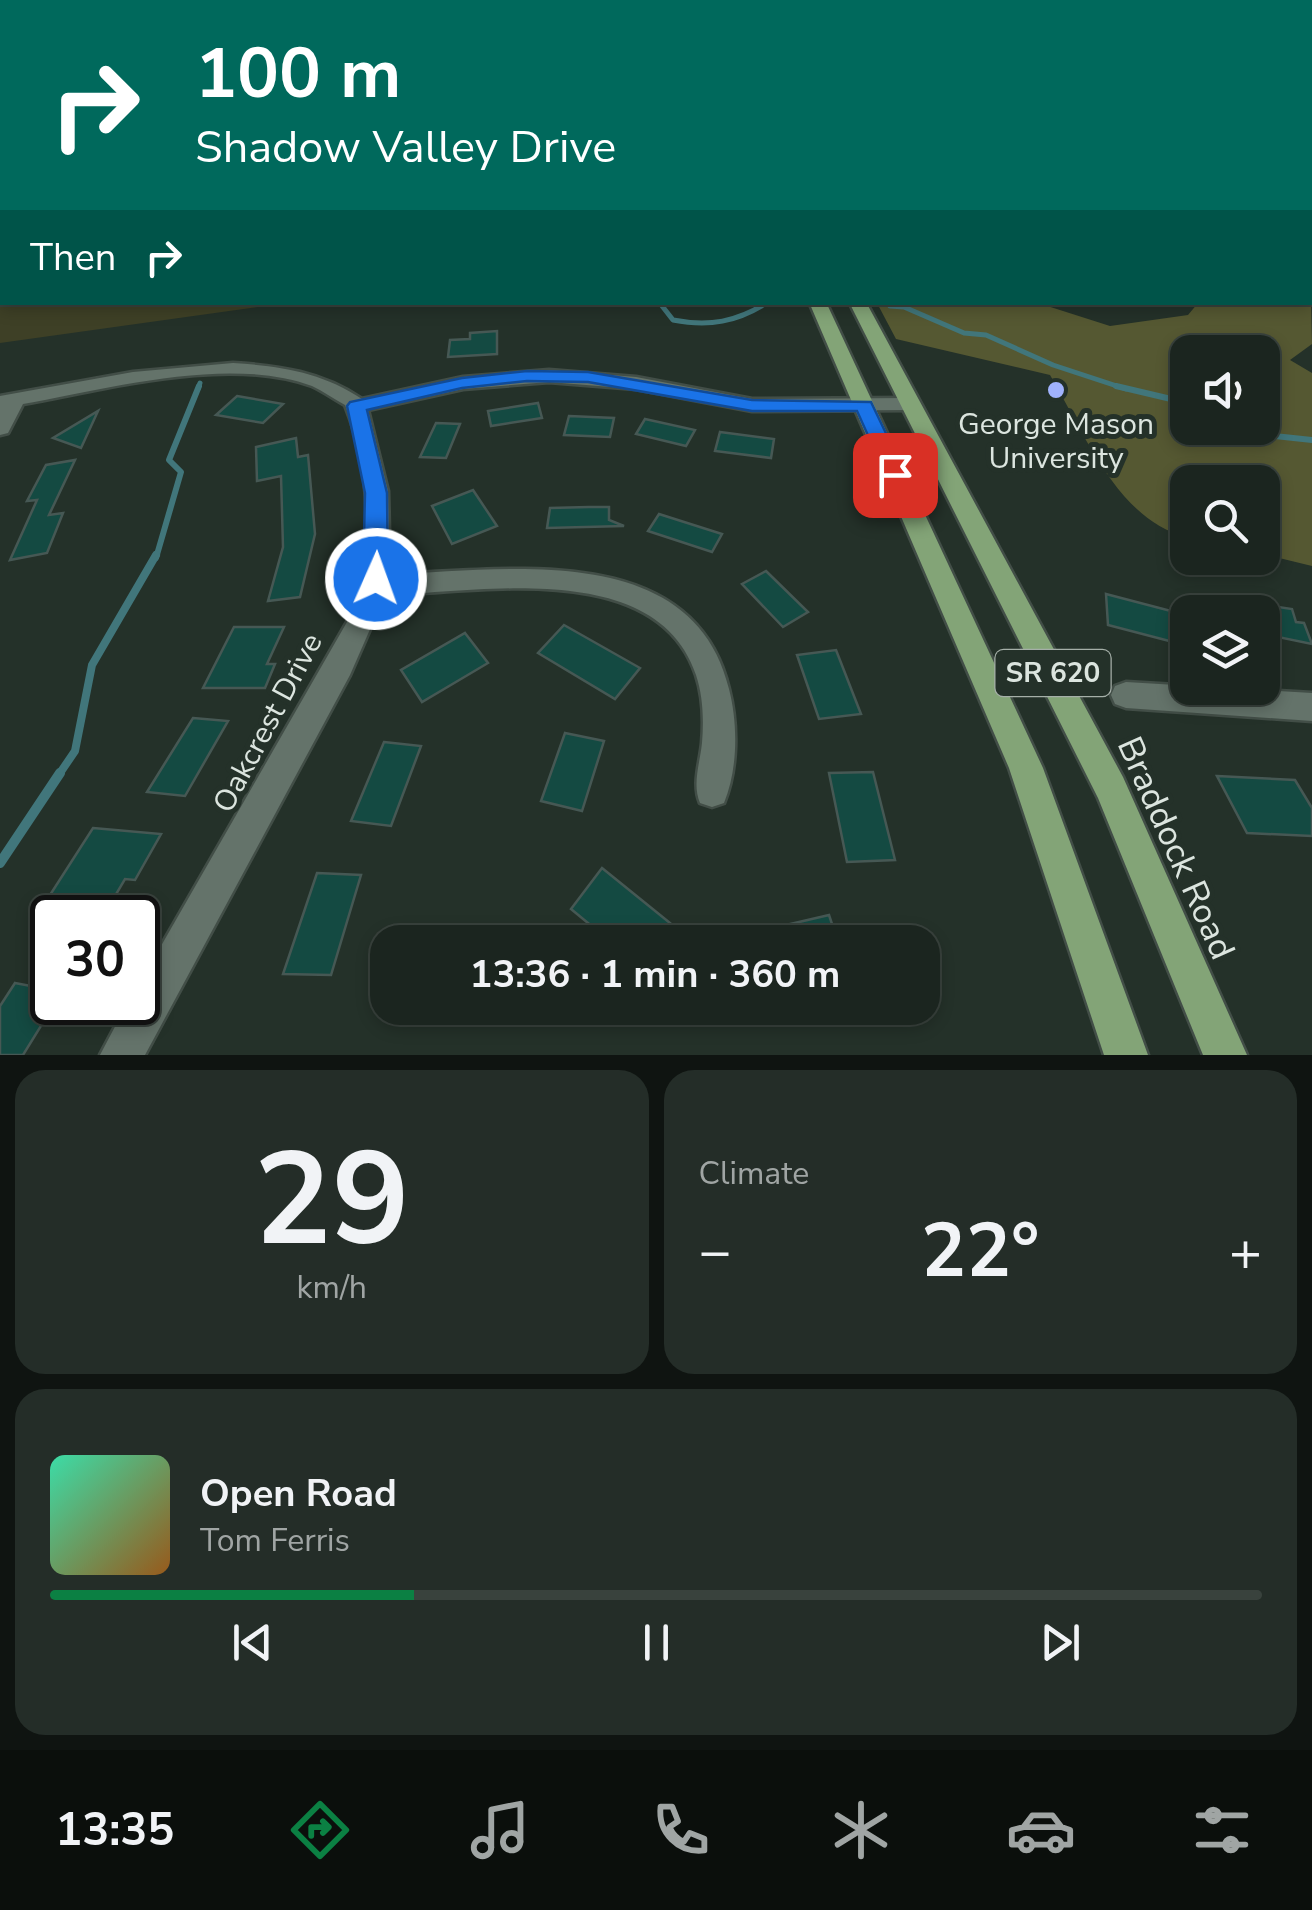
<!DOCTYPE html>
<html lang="en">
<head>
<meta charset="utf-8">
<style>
  :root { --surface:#1b251f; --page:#242d28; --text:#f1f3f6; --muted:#a0a5a4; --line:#39423d; --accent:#0b8043 }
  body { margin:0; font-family:"Nunito Sans",sans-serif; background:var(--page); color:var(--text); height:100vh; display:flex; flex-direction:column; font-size:38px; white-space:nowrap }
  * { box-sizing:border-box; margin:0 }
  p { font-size:32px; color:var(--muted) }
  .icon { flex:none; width:55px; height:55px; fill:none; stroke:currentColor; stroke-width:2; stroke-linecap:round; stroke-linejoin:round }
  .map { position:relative; height:1055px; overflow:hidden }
  .drawer { display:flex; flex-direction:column; gap:15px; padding:15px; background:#0f1411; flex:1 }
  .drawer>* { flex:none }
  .banner { position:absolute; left:0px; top:0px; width:1312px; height:305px; box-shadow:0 5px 15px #0003,0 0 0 2px var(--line); background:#00695c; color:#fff; overflow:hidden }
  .tools { position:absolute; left:1170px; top:335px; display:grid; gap:20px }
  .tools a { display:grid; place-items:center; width:110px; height:110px; border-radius:20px; background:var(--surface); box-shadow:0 5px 15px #0003,0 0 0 2px var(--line); font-size:50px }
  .speed { position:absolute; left:30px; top:895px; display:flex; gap:20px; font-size:50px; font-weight:700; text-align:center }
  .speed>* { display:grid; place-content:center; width:130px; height:130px; border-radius:50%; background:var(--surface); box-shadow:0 5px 15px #0003,0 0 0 2px var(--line); line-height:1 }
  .speed .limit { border:5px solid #111; border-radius:15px; background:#fff; color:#111 }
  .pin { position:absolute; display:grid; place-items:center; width:85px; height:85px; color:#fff; margin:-42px; border-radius:20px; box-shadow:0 5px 15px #0006 }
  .me { position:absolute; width:110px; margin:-55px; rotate:2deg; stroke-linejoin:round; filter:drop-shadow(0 0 8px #0008) }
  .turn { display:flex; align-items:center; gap:35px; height:210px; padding:0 30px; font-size:45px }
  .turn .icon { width:130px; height:130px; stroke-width:2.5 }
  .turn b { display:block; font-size:70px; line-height:85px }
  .then { display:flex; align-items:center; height:95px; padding:0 30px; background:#0003; gap:20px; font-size:38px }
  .big { font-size:75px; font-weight:700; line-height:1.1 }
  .drawer .tile { flex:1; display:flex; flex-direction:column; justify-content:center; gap:15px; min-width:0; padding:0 35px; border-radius:30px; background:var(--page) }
  .drawer .dial { align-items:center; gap:0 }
  .dial b { font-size:130px; line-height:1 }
  .song { display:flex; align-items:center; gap:30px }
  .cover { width:120px; height:120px; border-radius:15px; background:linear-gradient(135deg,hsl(160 70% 55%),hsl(30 70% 35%)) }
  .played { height:10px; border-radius:5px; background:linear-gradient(90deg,var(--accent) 30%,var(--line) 30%) }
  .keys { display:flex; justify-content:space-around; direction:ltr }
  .heat { display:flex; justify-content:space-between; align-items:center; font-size:55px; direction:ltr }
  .drawer .tiles { flex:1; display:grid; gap:15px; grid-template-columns:1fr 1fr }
  .tile:last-child { grid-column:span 2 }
  .trip { position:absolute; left:370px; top:925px; width:570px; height:100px; border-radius:30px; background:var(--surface); box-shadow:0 5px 15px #0003,0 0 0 2px var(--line); font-weight:700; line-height:100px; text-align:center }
  .menu { display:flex; height:160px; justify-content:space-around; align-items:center; background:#0b0f0c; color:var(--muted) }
  .menu .icon { width:70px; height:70px }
  .menu .active { color:var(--accent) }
  .menu b { font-size:45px; color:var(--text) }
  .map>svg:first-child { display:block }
</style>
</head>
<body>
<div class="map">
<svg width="1312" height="1055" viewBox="0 0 1312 1055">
  <rect width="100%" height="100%" fill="#243129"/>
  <path fill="#3e4026" d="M0,172L2,302L405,303L258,307L0,343Z"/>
  <path fill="#555832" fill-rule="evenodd" d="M1310,260L1312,344L1290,360L1312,373V566L1263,554L1262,482H1188L1187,537C1118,521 1084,432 1050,375L896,339L877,303H1038L1110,326L1188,315L1198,303L1310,302ZM1188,352H1262V428H1188Z"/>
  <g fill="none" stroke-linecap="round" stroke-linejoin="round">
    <g stroke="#41767b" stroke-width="5">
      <path d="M659,302L673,320C709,327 737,322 768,302"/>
      <path d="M890,306L904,307L964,333L986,335L1053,365L1126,389"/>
      <path d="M198,389L200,383"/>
    </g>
    <g stroke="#41767b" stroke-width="6">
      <path d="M1116,386L1188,403"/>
      <path d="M1249,428L1266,435L1312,440"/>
      <path d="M156,558L181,472L169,460L199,386"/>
    </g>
    <path stroke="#41767b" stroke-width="8" d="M58,776L75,751L92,665L156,555"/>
    <path stroke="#41767b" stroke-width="10" d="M0,863L60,773"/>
  </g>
  <g fill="#144a42" stroke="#465854" stroke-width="2.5">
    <path d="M497,331V354L448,357L450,340L470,339V333Z"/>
    <path d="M237,396L283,404L263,423L216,415Z"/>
    <path d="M538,403L542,418L491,426L488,411Z"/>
    <path d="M98,411L81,448L53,438Z"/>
    <path d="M569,416L614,418L610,437L564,435Z"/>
    <path d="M645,419L695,430L686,446L636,434Z"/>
    <path d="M436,423L460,424L446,458L420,457Z"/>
    <path d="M720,432L774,439L771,458L715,451Z"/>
    <path d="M296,438L298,457L308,455L315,534L300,597L268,601L283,547L281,476L257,481L256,447Z"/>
    <path d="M75,460L49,515L63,513L47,553L10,560L37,500L27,501L46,465Z"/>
    <path d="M473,490L497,526L452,544L432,506Z"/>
    <path d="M589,507H609V520L624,526L547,528L550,508Z"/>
    <path d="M659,514L722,534L712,552L648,531Z"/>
    <path d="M766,571L808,612L783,627L742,584Z"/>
    <path d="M1106,594L1171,611L1177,643L1108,625Z"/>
    <path d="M1259,604L1292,609L1296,622L1304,623L1312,644L1273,636Z"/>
    <path d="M564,625L640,668L615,699L538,653Z"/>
    <path d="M234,627H284L267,664H275L265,688H203Z"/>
    <path d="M465,633L488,663L422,702L401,670Z"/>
    <path d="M836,650L861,714L819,719L797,655Z"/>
    <path d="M193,718L228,721L185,796L147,792Z"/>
    <path d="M565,733L604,741L582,811L541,801Z"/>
    <path d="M384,742L421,746L391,826L351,821Z"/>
    <path d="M873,772L895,860L847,862L829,773Z"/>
    <path d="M1217,776L1295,780L1312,808V836L1247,833Z"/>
    <path d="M93,828L161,834L135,880L125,879L102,918H52V925L32,923Z"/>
    <path d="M602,868L670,923L657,942H611L571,909Z"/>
    <path d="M317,873L361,875L331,975L283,974Z"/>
    <path d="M829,915L838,942H740L739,936Z"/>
    <path d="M15,983L52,990V1008L23,1055H0V1006Z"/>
  </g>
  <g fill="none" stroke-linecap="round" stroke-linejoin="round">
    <g stroke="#424e47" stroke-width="5">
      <g id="minor">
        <path d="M1310,154H1312V159L1310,158Z"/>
        <path d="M233,363C280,366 322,372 362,399L463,377L549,370L636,377L752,399L910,398L920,404L910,410L752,411L636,389L549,382L463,389L368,410L388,491L390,574C503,571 693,538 729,689C738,724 738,769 724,803L712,807L700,803C692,784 700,763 702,743C704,720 703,696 696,675C657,557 476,593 385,595L350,675L145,1055H100L128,1002H138V986L347,622C375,555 372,473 345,405C334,399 323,391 312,386C228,355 108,389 23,404L8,433L0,435V396L133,372Z"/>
        <path d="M1126,682L1312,693V721L1126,708L1115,704L1111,695L1115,686Z"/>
      </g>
    </g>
    <g stroke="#424e47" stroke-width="5">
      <g id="major">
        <path d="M809,302H826L1043,768L1148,1055H1104L1009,768Z"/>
        <path d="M849,302H866L1123,777L1247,1055H1203L1098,798Z"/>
      </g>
    </g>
    <use href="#minor" fill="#64736a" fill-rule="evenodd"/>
    <use href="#major" fill="#83a477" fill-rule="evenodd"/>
  </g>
  <linearGradient id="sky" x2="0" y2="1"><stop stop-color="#141b17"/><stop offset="0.51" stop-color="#3f4e54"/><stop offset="1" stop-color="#3f4e54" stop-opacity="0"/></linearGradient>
  <rect width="1312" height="302" fill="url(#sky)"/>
  <path fill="#1a73e8" stroke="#114b97" stroke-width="2.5" d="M527,371L588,372L752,400L871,402L906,475L903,480H888L857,411H752L588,382L527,381L462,388L367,410L387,493L388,579L384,586H367L363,579L365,493L347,406L350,402L462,378Z"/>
  <circle fill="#a1b3fd" stroke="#243129" stroke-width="4" cx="1056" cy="390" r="10"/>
  <g text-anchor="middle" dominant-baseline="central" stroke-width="10" stroke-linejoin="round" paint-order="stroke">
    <rect fill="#243129" stroke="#a5afa8" stroke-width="2.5" x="995.5" y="650" width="115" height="46" rx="8"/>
    <g font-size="28" font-weight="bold" fill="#dce5df">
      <text x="1053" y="673">SR 620</text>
    </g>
    <g font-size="30" fill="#dce5df" stroke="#243129">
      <text x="1056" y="424">George Mason<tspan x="1056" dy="34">University</tspan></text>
    </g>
    <g font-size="30" fill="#dce5df" stroke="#243129">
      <text transform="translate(268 723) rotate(-62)">Oakcrest Drive</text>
    </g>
    <g font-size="35" fill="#dce5df" stroke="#243129">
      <text transform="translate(1176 848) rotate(66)">Braddock Road</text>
    </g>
  </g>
</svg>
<div class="tools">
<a><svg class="icon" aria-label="sound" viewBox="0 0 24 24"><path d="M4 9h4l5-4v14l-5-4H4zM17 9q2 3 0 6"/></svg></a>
<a><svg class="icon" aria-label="search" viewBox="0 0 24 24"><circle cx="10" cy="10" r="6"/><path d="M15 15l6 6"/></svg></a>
<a><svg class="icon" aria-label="layers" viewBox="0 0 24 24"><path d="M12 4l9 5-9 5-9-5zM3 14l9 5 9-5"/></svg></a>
</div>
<div class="speed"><div class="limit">30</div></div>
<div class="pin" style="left:895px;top:475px;background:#d93025"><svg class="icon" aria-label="arrive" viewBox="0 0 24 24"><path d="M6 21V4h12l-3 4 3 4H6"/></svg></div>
<svg class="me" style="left:376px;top:579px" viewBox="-20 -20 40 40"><circle r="17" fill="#1a73e8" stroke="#fff" stroke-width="3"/><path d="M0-11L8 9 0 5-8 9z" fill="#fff"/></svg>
<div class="trip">13:36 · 1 min · 360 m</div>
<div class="banner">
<div class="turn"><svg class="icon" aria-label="right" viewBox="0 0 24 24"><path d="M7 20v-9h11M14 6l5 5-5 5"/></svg><div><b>100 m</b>Shadow Valley Drive</div></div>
<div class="then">Then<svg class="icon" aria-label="right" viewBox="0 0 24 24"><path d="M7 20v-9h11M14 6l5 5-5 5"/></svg></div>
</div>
</div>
<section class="drawer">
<div class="tiles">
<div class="tile dial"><b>29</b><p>km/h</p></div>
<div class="tile"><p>Climate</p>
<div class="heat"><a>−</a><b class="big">22°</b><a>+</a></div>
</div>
<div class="tile">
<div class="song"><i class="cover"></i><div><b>Open Road</b><p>Tom Ferris</p></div></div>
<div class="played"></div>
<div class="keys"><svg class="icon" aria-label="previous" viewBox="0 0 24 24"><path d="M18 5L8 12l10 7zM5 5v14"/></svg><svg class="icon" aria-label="pause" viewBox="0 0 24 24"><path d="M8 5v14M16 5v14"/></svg><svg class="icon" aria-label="next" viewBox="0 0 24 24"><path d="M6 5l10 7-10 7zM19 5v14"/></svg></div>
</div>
</div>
</section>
<nav class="menu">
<b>13:35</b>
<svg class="icon active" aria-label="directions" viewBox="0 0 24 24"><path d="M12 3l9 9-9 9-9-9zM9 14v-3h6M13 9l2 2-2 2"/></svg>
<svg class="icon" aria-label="music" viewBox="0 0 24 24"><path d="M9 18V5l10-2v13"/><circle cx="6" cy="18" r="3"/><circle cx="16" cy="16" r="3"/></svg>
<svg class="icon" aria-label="phone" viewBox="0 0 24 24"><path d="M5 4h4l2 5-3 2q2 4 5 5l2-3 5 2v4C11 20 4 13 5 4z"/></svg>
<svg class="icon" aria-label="climate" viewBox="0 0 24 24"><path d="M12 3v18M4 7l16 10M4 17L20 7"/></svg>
<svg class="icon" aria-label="car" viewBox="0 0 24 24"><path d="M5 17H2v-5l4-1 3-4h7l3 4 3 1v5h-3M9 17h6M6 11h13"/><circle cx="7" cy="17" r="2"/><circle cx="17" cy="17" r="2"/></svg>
<svg class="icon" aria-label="filters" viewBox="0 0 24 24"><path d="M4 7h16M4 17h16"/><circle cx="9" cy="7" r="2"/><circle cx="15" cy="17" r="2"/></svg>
</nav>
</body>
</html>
